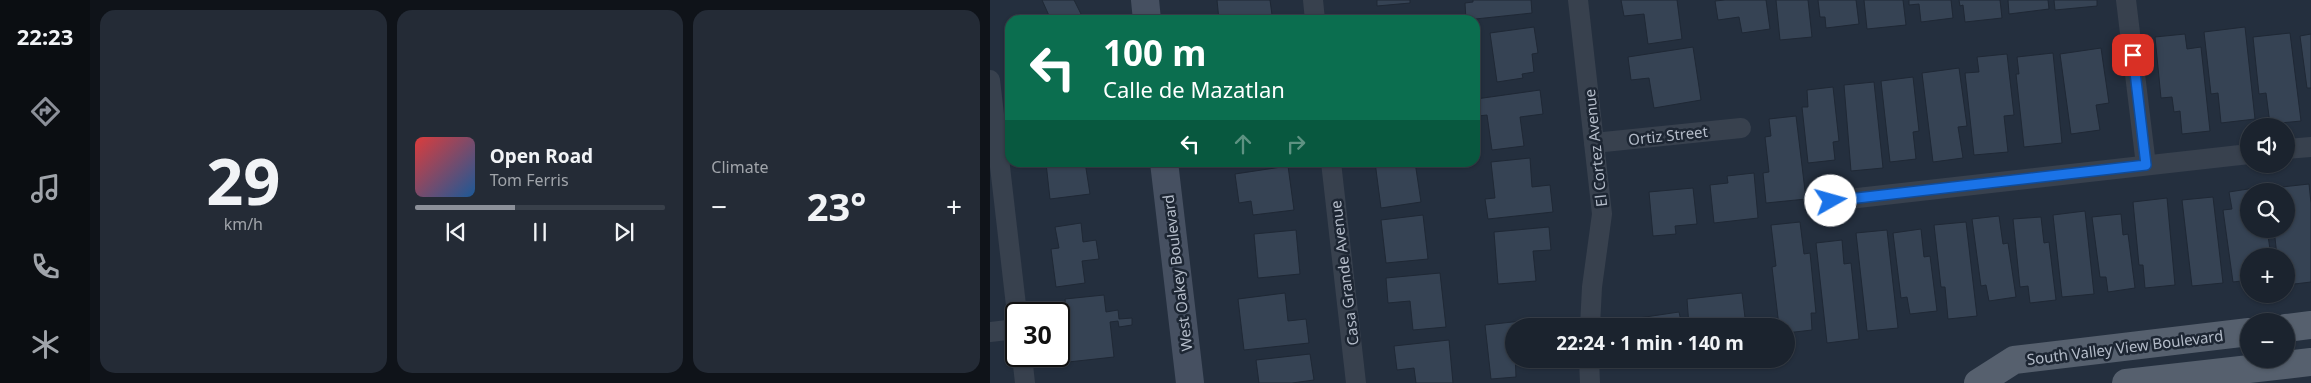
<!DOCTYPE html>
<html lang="en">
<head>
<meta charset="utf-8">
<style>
  :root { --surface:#1b232e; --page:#242b36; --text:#f1f3f6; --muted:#a0a4aa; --line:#39404a; --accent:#8c9099 }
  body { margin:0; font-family:"Noto Sans",sans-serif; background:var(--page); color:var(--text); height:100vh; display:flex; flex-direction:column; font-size:19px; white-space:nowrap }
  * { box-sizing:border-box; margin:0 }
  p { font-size:16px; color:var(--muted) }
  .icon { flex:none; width:28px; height:28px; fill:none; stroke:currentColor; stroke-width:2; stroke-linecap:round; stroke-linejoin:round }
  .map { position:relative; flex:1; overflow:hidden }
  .sheet { display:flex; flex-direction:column; gap:10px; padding:10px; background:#0f1319; width:900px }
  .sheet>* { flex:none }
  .guide { position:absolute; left:15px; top:15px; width:475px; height:152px; border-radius:15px; box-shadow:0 1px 4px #0004,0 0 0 1px var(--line); background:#0b6e4f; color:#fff; overflow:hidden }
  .fabs { position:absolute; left:1250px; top:118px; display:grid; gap:10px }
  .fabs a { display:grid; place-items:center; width:55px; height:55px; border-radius:50%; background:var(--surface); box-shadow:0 1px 4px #0004,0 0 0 1px var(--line); font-size:25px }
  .speed { position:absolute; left:15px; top:302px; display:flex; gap:10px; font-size:25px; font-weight:700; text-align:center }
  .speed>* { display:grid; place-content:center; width:65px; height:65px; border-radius:50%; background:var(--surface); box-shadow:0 1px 4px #0004,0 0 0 1px var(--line); line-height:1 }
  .speed .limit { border:2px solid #111; border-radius:8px; background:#fff; color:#111 }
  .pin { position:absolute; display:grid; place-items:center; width:42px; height:42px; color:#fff; margin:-21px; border-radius:10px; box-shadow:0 2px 8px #0006 }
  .me { position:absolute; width:55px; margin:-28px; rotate:83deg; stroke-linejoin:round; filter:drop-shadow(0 0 4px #0008) }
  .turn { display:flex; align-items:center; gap:18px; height:105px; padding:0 15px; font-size:22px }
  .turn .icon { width:65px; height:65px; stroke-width:2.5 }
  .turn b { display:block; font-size:35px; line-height:42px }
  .lanes { display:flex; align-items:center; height:48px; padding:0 15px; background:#0003; justify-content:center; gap:25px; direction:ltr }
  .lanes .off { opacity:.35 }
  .big { font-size:38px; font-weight:700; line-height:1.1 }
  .sheet .tile { flex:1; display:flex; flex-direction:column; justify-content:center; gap:8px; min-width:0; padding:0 18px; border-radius:15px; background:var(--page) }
  .sheet .dial { align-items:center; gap:0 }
  .dial b { font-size:65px; line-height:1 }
  .song { display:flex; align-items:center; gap:15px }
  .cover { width:60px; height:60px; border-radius:8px; background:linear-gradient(135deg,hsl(0 70% 55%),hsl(210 70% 35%)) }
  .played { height:5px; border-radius:2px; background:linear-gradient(90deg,var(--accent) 40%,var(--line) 40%) }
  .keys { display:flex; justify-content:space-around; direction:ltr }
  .heat { display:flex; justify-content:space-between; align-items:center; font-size:28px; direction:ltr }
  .sheet .tiles { flex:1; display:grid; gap:10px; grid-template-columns:repeat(3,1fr) }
  .trip { position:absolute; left:515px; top:318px; width:290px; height:50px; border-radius:25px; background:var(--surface); box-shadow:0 1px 4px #0004,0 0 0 1px var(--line); font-weight:700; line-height:50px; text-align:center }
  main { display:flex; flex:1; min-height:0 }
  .dock { display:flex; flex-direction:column; width:90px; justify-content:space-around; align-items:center; background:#0b0e12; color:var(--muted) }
  .dock .icon { width:35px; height:35px }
  .dock .active { color:var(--accent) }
  .dock b { font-size:22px; color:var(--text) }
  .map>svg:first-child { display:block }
</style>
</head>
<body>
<main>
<nav class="dock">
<b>22:23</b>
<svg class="icon active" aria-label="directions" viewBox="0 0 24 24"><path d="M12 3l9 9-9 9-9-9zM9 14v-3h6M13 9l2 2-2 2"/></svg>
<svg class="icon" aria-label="music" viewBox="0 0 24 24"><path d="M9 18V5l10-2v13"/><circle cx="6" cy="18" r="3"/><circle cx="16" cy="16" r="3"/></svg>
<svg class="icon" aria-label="phone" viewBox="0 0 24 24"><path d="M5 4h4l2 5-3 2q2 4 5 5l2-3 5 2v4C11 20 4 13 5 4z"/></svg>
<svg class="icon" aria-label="climate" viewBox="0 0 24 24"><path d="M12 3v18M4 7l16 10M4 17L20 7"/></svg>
</nav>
<section class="sheet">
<div class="tiles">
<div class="tile dial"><b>29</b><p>km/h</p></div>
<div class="tile">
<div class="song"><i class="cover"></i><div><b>Open Road</b><p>Tom Ferris</p></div></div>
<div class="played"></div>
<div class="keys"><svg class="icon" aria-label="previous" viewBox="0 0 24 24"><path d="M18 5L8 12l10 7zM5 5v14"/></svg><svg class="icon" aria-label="pause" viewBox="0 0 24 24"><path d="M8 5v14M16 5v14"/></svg><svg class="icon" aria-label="next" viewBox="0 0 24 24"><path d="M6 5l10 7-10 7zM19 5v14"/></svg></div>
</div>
<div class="tile"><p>Climate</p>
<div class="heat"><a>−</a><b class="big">23°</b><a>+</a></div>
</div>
</div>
</section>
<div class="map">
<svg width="1321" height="383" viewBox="0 0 1321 383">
  <rect width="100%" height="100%" fill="#242f3e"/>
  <g fill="#364354" stroke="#1f2835">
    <path d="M52,0H84L94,20H61Z"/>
    <path d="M227,0H280L282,15L229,20Z"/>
    <path d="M387,0H420V3L387,6Z"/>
    <path d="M483,0H541L542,13L476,20L475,3L483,2Z"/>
    <path d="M631,0H687L692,39L658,44L654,14L634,16Z"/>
    <path d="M735,0H776L780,29L752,33L749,17L728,20L725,1Z"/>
    <path d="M786,0H818L822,37L790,40Z"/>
    <path d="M828,0H866L869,24L836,28L835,17H830Z"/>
    <path d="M874,0H913L916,25L877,29Z"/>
    <path d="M919,0H961L963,18L931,22L929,4L919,5Z"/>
    <path d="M969,0H1010L1012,18L975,22L973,5L970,6Z"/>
    <path d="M1018,0H1058L1059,9L1019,14Z"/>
    <path d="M1064,0H1107V6L1065,10Z"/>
    <path d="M422,16L423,20H392Z"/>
    <path d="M544,27L548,53L542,54L544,72L532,74L533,78L507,82L500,33Z"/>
    <path d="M1255,27L1265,119L1231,123L1228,93L1221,94L1214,32Z"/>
    <path d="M1300,33L1311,121L1280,124L1276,93L1269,94L1263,37Z"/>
    <path d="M1195,34L1197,49L1211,47L1220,131L1192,134L1190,111L1184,112L1182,97L1171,98L1165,37Z"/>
    <path d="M1321,34V88H1317L1310,36Z"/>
    <path d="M703,47L711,100L664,108L659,78L641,80L638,57Z"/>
    <path d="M1111,48L1119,103L1106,105L1110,130L1081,134L1070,54Z"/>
    <path d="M1063,53L1072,143L1034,147L1026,74H1029L1027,57Z"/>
    <path d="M1017,54L1024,115L1014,116L1018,152L984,155L975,73L989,72L987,57Z"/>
    <path d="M969,68L977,126L968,127L973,158L943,162L932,73Z"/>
    <path d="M923,77L929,131L923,132L926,159L900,162L891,81Z"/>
    <path d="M884,82L893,168L861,171L854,85Z"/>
    <path d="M843,87L849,141L843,142L845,160L818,163L812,107H818L817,90Z"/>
    <path d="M550,90L553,114L530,117L534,146L502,150L497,115L488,116L486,99Z"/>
    <path d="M806,116L816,199L776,203L773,173L779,172L775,137L781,136L779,119Z"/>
    <path d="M540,158L542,187L560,185L563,212L498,219L495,199L505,198L501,162Z"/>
    <path d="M95,162L100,194L60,199L56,163Z"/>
    <path d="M385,162H425L431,202L391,208Z"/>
    <path d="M298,166L304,210L263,215L261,201L249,203L245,174Z"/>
    <path d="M764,173L768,218L724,223L720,185L738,183L737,176Z"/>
    <path d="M1319,184L1321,203V282L1296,285V256H1287L1284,229H1296V191H1293L1292,187Z"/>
    <path d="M1271,187L1272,191H1259V229H1277L1281,256H1259V280L1243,282L1233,210L1242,209L1239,192Z"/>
    <path d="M703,188L707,224L685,226L686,234L663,236L659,192Z"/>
    <path d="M1223,197L1233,283L1202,286L1192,200Z"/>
    <path d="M1177,198L1185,285L1155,288L1153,265H1149L1143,202Z"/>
    <path d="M1095,211L1104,294L1072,297L1063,215Z"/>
    <path d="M1131,214L1133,235L1138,234L1145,288L1118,292L1116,277H1110L1102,217Z"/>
    <path d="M433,215L438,259L396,263L391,220Z"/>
    <path d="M1009,216L1013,244L1018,243L1026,297L999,301L996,285L991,286L982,219Z"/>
    <path d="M1051,217L1054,243L1059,242L1066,300L1040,303L1038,286L1030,287L1023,219Z"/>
    <path d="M810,222L814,254L820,253L826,313H821L822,330L796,333V326H789L782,267L786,266L781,225Z"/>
    <path d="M976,222L987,316L958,319L955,287H951L944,225Z"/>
    <path d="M91,223L93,242L106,240L109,259L92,261L95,283L66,287L61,249L69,248L65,227Z"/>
    <path d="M559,227L561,250L543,251L546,281L508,284L504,232Z"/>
    <path d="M931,229L934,257L940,256L947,311L920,314L917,297L911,298L903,233Z"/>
    <path d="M306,230L310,274L268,278L264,234Z"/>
    <path d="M897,230L908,328L877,331L866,233Z"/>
    <path d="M852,240L854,264L861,263L869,339L837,343L826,243Z"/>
    <path d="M450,273L456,327L423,330L420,301L398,303L396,278Z"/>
    <path d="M295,293L298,321L316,319L319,343L254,350L248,299Z"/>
    <path d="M752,293L756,326H699L697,299Z"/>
    <path d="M114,295L116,312L128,310L129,319L142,318V325L129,327L128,321L120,322L124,357L69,363V348L80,347L75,299Z"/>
    <path d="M689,312L692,326H635V320Z"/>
    <path d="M550,319V326H524L526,377L501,379L495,325Z"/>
    <path d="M459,340L463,383H426L424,368L407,370L404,346Z"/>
    <path d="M320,354L324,380L302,383H269L266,360Z"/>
  </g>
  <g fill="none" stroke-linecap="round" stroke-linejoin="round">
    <g stroke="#38414e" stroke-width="20">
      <path d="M323,0L325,20"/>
      <path d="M588,0L612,214L602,287L600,326"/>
      <path d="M1136,0L1156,165"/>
      <path d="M0,80L27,314"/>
      <path d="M604,143L751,128"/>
      <path d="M1296,149L1321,147"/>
      <path d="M341,162L366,383"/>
      <path d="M841,201L1259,154"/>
      <path d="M0,332L26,329"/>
      <path d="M32,356L35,383"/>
      <path d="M599,359L600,383"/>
    </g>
    <g stroke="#465061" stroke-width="28">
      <path d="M155,0L157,20"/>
      <path d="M174,162L200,383"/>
    </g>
    <g stroke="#56606e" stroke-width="28">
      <path d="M1296,328L1321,325"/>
      <path d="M988,383L1024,360L1259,332"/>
      <path d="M1136,383L1321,362"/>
    </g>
  </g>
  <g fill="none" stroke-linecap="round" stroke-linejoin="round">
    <g stroke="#114b97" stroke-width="12">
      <path id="route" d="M841,201L1156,165L1143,55"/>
    </g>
    <use href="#route" stroke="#1a73e8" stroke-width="9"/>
  </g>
  <g text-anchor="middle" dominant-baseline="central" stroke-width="5" stroke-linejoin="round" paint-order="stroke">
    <g font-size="15" fill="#b4bcc9" stroke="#1d2633">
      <text transform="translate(678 135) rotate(-6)">Ortiz Street</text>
      <text transform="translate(605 148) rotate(-96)">El Cortez Avenue</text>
      <text transform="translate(187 273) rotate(-97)">West Oakey Boulevard</text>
      <text transform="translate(354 273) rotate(-97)">Casa Grande Avenue</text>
      <text transform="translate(1135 347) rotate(-7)">South Valley View Boulevard</text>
    </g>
  </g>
</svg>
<div class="fabs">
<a><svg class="icon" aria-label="sound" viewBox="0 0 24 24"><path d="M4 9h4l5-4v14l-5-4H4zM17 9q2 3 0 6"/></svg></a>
<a><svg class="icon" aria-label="search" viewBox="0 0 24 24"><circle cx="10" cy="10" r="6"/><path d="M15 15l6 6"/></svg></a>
<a>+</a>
<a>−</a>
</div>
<div class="speed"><div class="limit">30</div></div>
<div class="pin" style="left:1143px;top:55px;background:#d93025"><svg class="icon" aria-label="arrive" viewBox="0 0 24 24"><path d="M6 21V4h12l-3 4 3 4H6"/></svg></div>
<svg class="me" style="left:841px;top:201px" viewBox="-20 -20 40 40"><circle r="19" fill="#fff"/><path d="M0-13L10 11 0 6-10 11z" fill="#1a73e8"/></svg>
<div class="trip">22:24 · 1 min · 140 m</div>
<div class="guide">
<div class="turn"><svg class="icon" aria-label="left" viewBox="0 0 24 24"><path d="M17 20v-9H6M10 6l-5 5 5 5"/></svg><div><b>100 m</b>Calle de Mazatlan</div></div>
<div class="lanes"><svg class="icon" aria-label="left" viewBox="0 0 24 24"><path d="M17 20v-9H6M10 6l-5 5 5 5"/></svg><svg class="icon off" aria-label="ahead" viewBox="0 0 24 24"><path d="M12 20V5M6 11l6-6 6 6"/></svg><svg class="icon off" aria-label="right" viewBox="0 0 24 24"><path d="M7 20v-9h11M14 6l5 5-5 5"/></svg></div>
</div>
</div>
</main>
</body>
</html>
